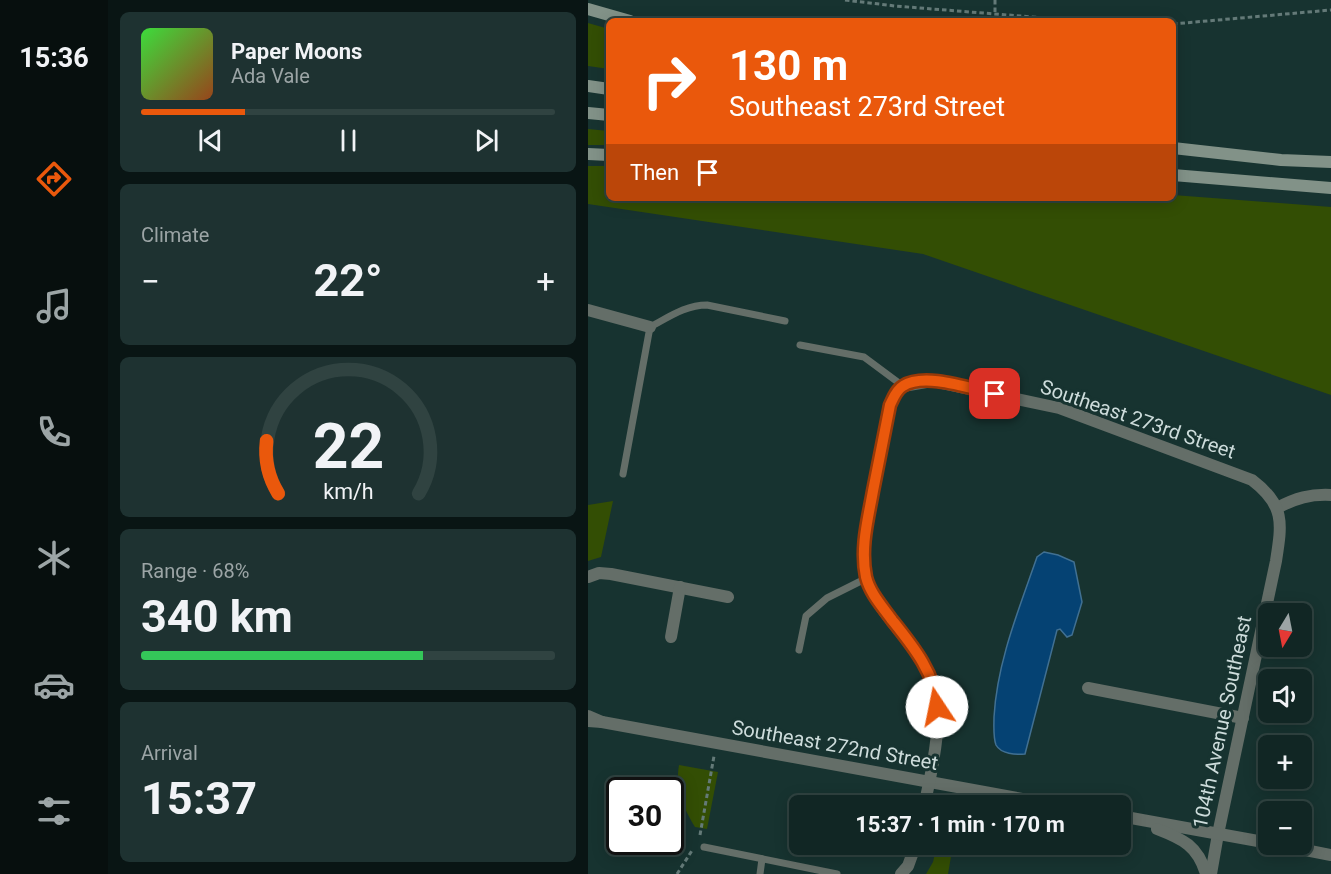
<!DOCTYPE html>
<html lang="en">
<head>
<meta charset="utf-8">
<style>
  :root { --surface:#112624; --page:#1e3231; --text:#f1f3f6; --muted:#9ca5a6; --line:#304341; --accent:#ea580c }
  body { margin:0; font-family:Roboto,sans-serif; background:var(--page); color:var(--text); height:100vh; display:flex; flex-direction:column; font-size:22px; white-space:nowrap }
  * { box-sizing:border-box; margin:0 }
  p { font-size:20px; color:var(--muted) }
  .icon { flex:none; width:33px; height:33px; fill:none; stroke:currentColor; stroke-width:2; stroke-linecap:round; stroke-linejoin:round }
  .map { position:relative; flex:1; overflow:hidden }
  .drawer { display:flex; flex-direction:column; gap:12px; padding:12px; background:#091514; width:480px }
  .drawer>* { flex:none }
  .hud { position:absolute; left:18px; top:18px; width:570px; height:183px; border-radius:9px; box-shadow:0 3px 15px #0003,0 0 0 2px var(--line); background:#ea580c; color:#fff; overflow:hidden }
  .needle { width:39px; rotate:190deg }
  .fabs { position:absolute; left:670px; top:603px; display:grid; gap:12px }
  .fabs a { display:grid; place-items:center; width:54px; height:54px; border-radius:9px; background:var(--surface); box-shadow:0 3px 15px #0003,0 0 0 2px var(--line); font-size:30px }
  .speed { position:absolute; left:18px; top:777px; display:flex; gap:12px; font-size:30px; font-weight:700; text-align:center }
  .speed>* { display:grid; place-content:center; width:78px; height:78px; border-radius:50%; background:var(--surface); box-shadow:0 3px 15px #0003,0 0 0 2px var(--line); line-height:1 }
  .speed .limit { border:3px solid #111; border-radius:9px; background:#fff; color:#111 }
  .pin { position:absolute; display:grid; place-items:center; width:51px; height:51px; color:#fff; margin:-26px; border-radius:12px; box-shadow:0 3px 9px #0006 }
  .me { position:absolute; width:66px; margin:-33px; rotate:349deg; stroke-linejoin:round; filter:drop-shadow(0 0 4px #0008) }
  .turn { display:flex; align-items:center; gap:21px; height:126px; padding:0 24px; font-size:27px }
  .turn .icon { width:78px; height:78px; stroke-width:2.5 }
  .turn b { display:block; font-size:42px; line-height:51px }
  .then { display:flex; align-items:center; height:57px; padding:0 24px; background:#0003; gap:12px; font-size:22px }
  .big { font-size:45px; font-weight:700; line-height:1.1 }
  .drawer .card { flex:1; display:flex; flex-direction:column; justify-content:center; gap:9px; min-width:0; padding:0 21px; border-radius:9px; background:var(--page) }
  .drawer .dial { align-items:center; gap:0 }
  .dial svg { height:156px; overflow:visible; fill:none; stroke:var(--line); stroke-width:7; stroke-linecap:round; text-anchor:middle }
  .dial text { fill:var(--text); stroke:none }
  .song { display:flex; align-items:center; gap:18px }
  .cover { width:72px; height:72px; border-radius:9px; background:linear-gradient(135deg,hsl(120 70% 55%),hsl(20 70% 35%)) }
  .played { height:6px; border-radius:3px; background:linear-gradient(90deg,var(--accent) 25%,var(--line) 25%) }
  .keys { display:flex; justify-content:space-around; direction:ltr }
  .heat { display:flex; justify-content:space-between; align-items:center; font-size:33px; direction:ltr }
  .charge { height:9px; border-radius:4px; background:linear-gradient(90deg,#34c759 68%,var(--line) 0) }
  .trip { position:absolute; left:201px; top:795px; width:342px; height:60px; border-radius:9px; background:var(--surface); box-shadow:0 3px 15px #0003,0 0 0 2px var(--line); font-weight:700; line-height:60px; text-align:center }
  main { display:flex; flex:1; min-height:0 }
  .dock { display:flex; flex-direction:column; width:108px; justify-content:space-around; align-items:center; background:#070f0e; color:var(--muted) }
  .dock .icon { width:42px; height:42px }
  .dock .on { color:var(--accent) }
  .dock b { font-size:27px; color:var(--text) }
  .map>svg:first-child { display:block }
</style>
</head>
<body>
<main>
<nav class="dock">
<b>15:36</b>
<svg class="icon on" aria-label="directions" viewBox="0 0 24 24"><path d="M12 3l9 9-9 9-9-9zM9 14v-3h6M13 9l2 2-2 2"/></svg>
<svg class="icon" aria-label="music" viewBox="0 0 24 24"><path d="M9 18V5l10-2v13"/><circle cx="6" cy="18" r="3"/><circle cx="16" cy="16" r="3"/></svg>
<svg class="icon" aria-label="phone" viewBox="0 0 24 24"><path d="M5 4h4l2 5-3 2q2 4 5 5l2-3 5 2v4C11 20 4 13 5 4z"/></svg>
<svg class="icon" aria-label="climate" viewBox="0 0 24 24"><path d="M12 3v18M4 7l16 10M4 17L20 7"/></svg>
<svg class="icon" aria-label="car" viewBox="0 0 24 24"><path d="M5 17H2v-5l4-1 3-4h7l3 4 3 1v5h-3M9 17h6M6 11h13"/><circle cx="7" cy="17" r="2"/><circle cx="17" cy="17" r="2"/></svg>
<svg class="icon" aria-label="filters" viewBox="0 0 24 24"><path d="M4 7h16M4 17h16"/><circle cx="9" cy="7" r="2"/><circle cx="15" cy="17" r="2"/></svg>
</nav>
<section class="drawer">
<div class="card">
<div class="song"><i class="cover"></i><div><b>Paper Moons</b><p>Ada Vale</p></div></div>
<div class="played"></div>
<div class="keys"><svg class="icon" aria-label="previous" viewBox="0 0 24 24"><path d="M18 5L8 12l10 7zM5 5v14"/></svg><svg class="icon" aria-label="pause" viewBox="0 0 24 24"><path d="M8 5v14M16 5v14"/></svg><svg class="icon" aria-label="next" viewBox="0 0 24 24"><path d="M6 5l10 7-10 7zM19 5v14"/></svg></div>
</div>
<div class="card"><p>Climate</p>
<div class="heat"><a>−</a><b class="big">22°</b><a>+</a></div>
</div>
<div class="card dial"><svg viewBox="0 0 100 80">
<path d="M14 69A42 42 0 1 1 86 69"/>
<path d="M14 69A42 42 0 0 1 8 42" stroke="#ea580c"/>
<text x="50" y="56" font-size="32" font-weight="700">22</text>
<text x="50" y="72" font-size="11">km/h</text>
</svg></div>
<div class="card"><p>Range · 68%</p><b class="big">340 km</b><div class="charge"></div></div>
<div class="card"><p>Arrival</p><b class="big">15:37</b></div>
</section>
<div class="map">
<svg width="743" height="874" viewBox="0 0 743 874">
  <rect width="100%" height="100%" fill="#173330"/>
  <g fill="#334e04">
    <path d="M0,23L21,29V69L0,66Z"/>
    <path d="M0,129L21,131V145H0Z"/>
    <path d="M0,166H21V198H585V195L743,207V395L335,254L0,204Z"/>
    <path d="M25,501L13,557L0,561V505Z"/>
    <path d="M91,765L130,772L119,829L107,827C95,808 87,787 91,765Z"/>
    <path d="M349,845H365L360,874H338L345,862Z"/>
  </g>
  <path fill="#054273" stroke="#417092" stroke-width="1.5" d="M456,552L470,555L486,562L494,602L484,635L479,637L472,629L469,630L437,754C428,755 413,754 408,745C405,737 406,726 406,717C409,662 431,609 449,557Z"/>
  <g fill="none" stroke-linecap="round" stroke-linejoin="round">
    <g stroke="#647a78" stroke-width="3" stroke-dasharray="4.5 3" stroke-linecap="butt">
      <path d="M257,0L307,6L495,21"/>
      <path d="M407,0V13"/>
      <path d="M585,24L743,10"/>
      <path d="M112,835L126,756"/>
      <path d="M89,874L105,849"/>
    </g>
    <g stroke="#646e68" stroke-width="7">
      <path d="M212,345L276,357L315,386"/>
      <path d="M35,474L62,327C81,317 98,305 119,305L197,321"/>
      <path d="M211,650L218,616L239,598L279,578"/>
      <path d="M116,847L249,874"/>
      <path d="M172,874L174,859"/>
    </g>
    <g stroke="#646e68" stroke-width="12">
      <path d="M0,310L62,327"/>
      <path d="M689,508C708,498 722,494 743,495"/>
      <path d="M0,577L11,573L23,574L140,597"/>
      <path d="M83,637L92,587"/>
      <path d="M500,688L655,718"/>
      <path d="M0,716L14,722L0,721"/>
      <path d="M14,722L473,806"/>
      <path d="M336,806C343,776 355,720 348,692C337,648 291,619 279,579C275,566 276,551 277,538L301,405L307,395L315,386L344,381L471,408L664,480C697,505 694,523 688,561L630,834L623,874"/>
      <path d="M532,816L681,843"/>
      <path d="M569,829C595,839 610,846 618,874"/>
      <path d="M687,844L743,855"/>
      <path d="M313,874L320,866L328,844"/>
    </g>
    <g stroke="#829288" stroke-width="12">
      <path d="M0,9L42,21"/>
      <path d="M0,86L21,89"/>
      <path d="M0,113L21,115"/>
      <path d="M585,148L693,160L743,162"/>
      <path d="M0,154L21,155"/>
      <path d="M585,175L743,188"/>
    </g>
  </g>
  <g fill="none" stroke-linecap="round" stroke-linejoin="round">
    <g stroke="#983908" stroke-width="15">
      <path id="route" d="M349,707C348,674 324,645 304,620C294,606 282,593 278,577C272,548 280,519 285,491C291,462 296,434 302,405C305,399 308,390 315,386C337,372 383,389 407,394"/>
    </g>
    <use href="#route" stroke="#ea580c" stroke-width="10"/>
  </g>
  <g text-anchor="middle" dominant-baseline="central" stroke-width="6" stroke-linejoin="round" paint-order="stroke">
    <g font-size="20" fill="#cddcdb" stroke="#173330">
      <text transform="translate(550 419) rotate(19)">Southeast 273rd Street</text>
      <text transform="translate(634 722) rotate(-78)">104th Avenue Southeast</text>
      <text transform="translate(247 745) rotate(10)">Southeast 272nd Street</text>
    </g>
  </g>
</svg>
<div class="fabs">
<a><svg class="needle" viewBox="-14 -14 28 28"><path d="M0-13l5 13h-10z" fill="#e53935"/><path d="M0 13l5-13h-10z" fill="#9ca5a6"/></svg></a>
<a><svg class="icon" aria-label="sound" viewBox="0 0 24 24"><path d="M4 9h4l5-4v14l-5-4H4zM17 9q2 3 0 6"/></svg></a>
<a>+</a>
<a>−</a>
</div>
<div class="speed"><div class="limit">30</div></div>
<div class="pin" style="left:407px;top:394px;background:#d93025"><svg class="icon" aria-label="arrive" viewBox="0 0 24 24"><path d="M6 21V4h12l-3 4 3 4H6"/></svg></div>
<svg class="me" style="left:349px;top:707px" viewBox="-20 -20 40 40"><circle r="19" fill="#fff"/><path d="M0-13L10 11 0 6-10 11z" fill="#ea580c"/></svg>
<div class="trip">15:37 · 1 min · 170 m</div>
<div class="hud">
<div class="turn"><svg class="icon" aria-label="right" viewBox="0 0 24 24"><path d="M7 20v-9h11M14 6l5 5-5 5"/></svg><div><b>130 m</b>Southeast 273rd Street</div></div>
<div class="then">Then<svg class="icon" aria-label="arrive" viewBox="0 0 24 24"><path d="M6 21V4h12l-3 4 3 4H6"/></svg></div>
</div>
</div>
</main>
</body>
</html>
